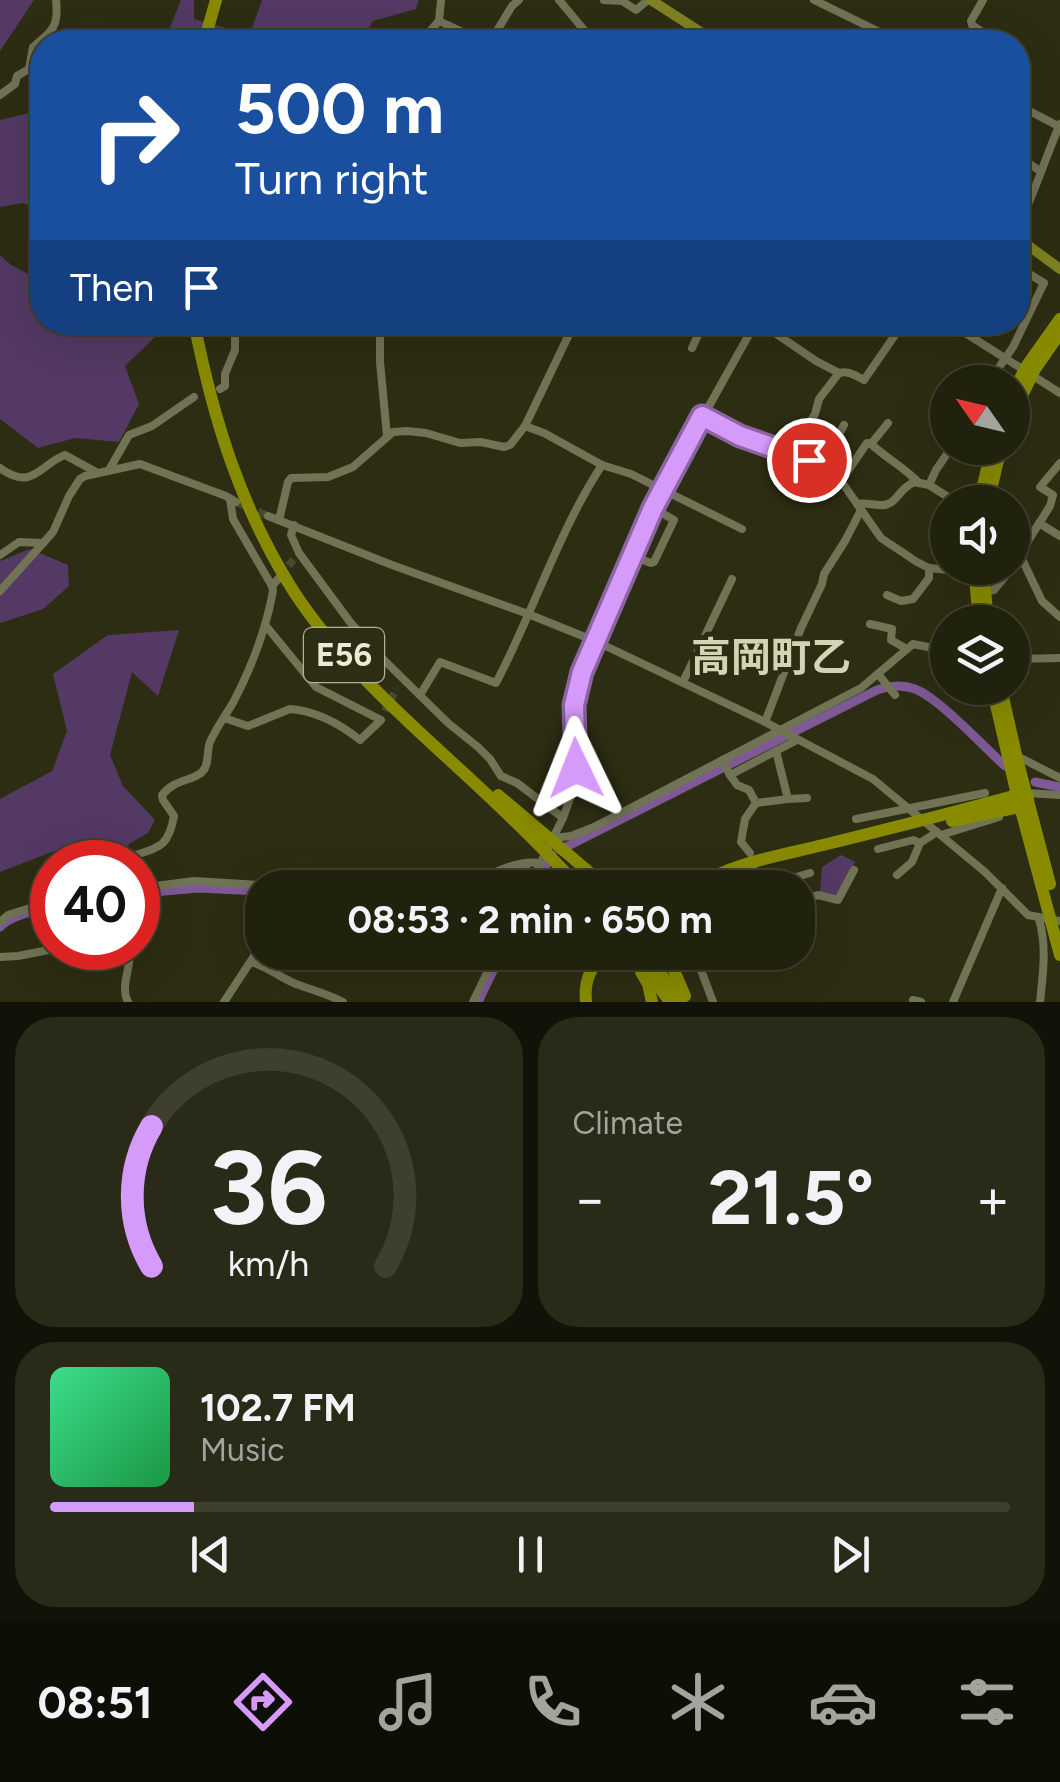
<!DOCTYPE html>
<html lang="en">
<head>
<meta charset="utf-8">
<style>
  :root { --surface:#21220e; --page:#292a17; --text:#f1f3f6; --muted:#a2a49e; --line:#3e3f2e; --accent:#d69bfa }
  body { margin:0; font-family:Figtree,"Noto Sans JP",sans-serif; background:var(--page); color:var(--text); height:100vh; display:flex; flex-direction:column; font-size:38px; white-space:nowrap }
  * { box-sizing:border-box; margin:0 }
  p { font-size:32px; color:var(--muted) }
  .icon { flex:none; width:55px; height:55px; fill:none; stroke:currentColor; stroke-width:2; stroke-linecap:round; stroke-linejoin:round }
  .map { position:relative; height:1002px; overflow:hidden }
  .side { display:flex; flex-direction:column; gap:15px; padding:15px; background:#121308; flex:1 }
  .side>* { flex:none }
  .banner { position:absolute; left:30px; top:30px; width:1000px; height:305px; border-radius:40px; box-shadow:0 10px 40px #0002,0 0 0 2px var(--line); background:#1a4fa0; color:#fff; overflow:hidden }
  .needle { width:65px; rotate:304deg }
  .tools { position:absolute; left:930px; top:365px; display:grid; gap:20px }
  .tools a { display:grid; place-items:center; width:100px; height:100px; border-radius:50%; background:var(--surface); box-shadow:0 10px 40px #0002,0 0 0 2px var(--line); font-size:50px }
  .speed { position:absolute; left:30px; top:840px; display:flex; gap:20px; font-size:50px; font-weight:700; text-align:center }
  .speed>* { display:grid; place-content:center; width:130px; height:130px; border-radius:50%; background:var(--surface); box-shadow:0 10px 40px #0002,0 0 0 2px var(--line); line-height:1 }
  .speed .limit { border:15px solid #d22; background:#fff; color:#111 }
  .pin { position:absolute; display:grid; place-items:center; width:85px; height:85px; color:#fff; margin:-42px; border:5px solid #fff; border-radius:50%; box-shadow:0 2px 10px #0007 }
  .me { position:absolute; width:110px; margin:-55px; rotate:358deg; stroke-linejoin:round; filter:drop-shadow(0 0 8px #0008) }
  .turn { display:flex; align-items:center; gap:35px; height:210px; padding:0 40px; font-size:45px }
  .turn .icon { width:130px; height:130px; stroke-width:2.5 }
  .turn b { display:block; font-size:70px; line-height:85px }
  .then { display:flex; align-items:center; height:95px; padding:0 40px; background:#0003; gap:20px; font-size:38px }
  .big { font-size:75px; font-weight:700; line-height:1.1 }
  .side .tile { flex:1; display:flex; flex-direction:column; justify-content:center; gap:15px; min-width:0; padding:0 35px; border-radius:40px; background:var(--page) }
  .side .dial { align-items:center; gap:0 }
  .dial svg { height:260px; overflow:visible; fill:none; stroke:var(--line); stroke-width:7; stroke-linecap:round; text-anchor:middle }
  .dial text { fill:var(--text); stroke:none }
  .song { display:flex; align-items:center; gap:30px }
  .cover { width:120px; height:120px; border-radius:15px; background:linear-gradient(135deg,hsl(150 70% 55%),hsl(140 70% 35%)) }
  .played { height:10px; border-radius:5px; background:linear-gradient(90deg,var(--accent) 15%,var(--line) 15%) }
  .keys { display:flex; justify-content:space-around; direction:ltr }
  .heat { display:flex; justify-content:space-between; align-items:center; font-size:55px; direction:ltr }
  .side .tiles { flex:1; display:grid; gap:15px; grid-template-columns:1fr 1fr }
  .tile:last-child { grid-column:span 2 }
  .trip { position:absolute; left:245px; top:870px; width:570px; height:100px; border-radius:40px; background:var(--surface); box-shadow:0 10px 40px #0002,0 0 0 2px var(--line); font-weight:700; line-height:100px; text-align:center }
  .menu { display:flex; height:160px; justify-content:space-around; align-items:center; background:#0d0e06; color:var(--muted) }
  .menu .icon { width:70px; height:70px }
  .menu .current { color:var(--accent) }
  .menu b { font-size:45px; color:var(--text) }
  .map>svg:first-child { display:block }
</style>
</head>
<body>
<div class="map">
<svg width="1060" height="1002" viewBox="0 0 1060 1002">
  <rect width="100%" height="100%" fill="#2c2d12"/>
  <g fill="#533963">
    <path d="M0,0H34L0,51Z"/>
    <path d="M181,0H194V19L233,30L252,28L262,0H419L416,9L373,21L360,42H164Z"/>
    <path d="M42,110V212L23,203L0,207V120Z"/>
    <path d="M0,255L11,265L42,281V322L146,323L159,333L125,366L139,404L119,442L75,438L38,448L0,419Z"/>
    <path d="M30,549L68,565L69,586L43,609L0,623V561Z"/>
    <path d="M179,630L158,696L132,672L110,755L123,786L155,820L148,833L129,844L123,862H116L75,843L0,872V799L52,771L67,731L53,674L108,635Z"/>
    <path d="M841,855L855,862L837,897L820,892L822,867Z"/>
  </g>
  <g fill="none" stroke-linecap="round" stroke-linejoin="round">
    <g stroke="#7e5996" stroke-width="9">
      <path d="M1035,782L1060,787"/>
      <path d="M560,850L877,690C890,686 901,684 915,689C939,698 984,747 1005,766"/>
      <path d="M474,888L526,867"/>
      <path d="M534,888L552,855"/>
      <path d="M138,890L154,892L198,888L262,891"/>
      <path d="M0,927C12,914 36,912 52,905"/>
      <path d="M478,1002L502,952"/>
    </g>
    <g stroke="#484a30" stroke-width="8" stroke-dasharray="8 4" stroke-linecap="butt">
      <path d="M236,502L268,516"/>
      <path d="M281,575L294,559"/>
      <path d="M385,711L396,689"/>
    </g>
    <g stroke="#717355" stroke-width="8">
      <path d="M559,0L594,42"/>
      <path d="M604,0L622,1L636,10L648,0"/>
      <path d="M814,0L900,42"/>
      <path d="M439,21L484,42"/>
      <path d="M425,42L431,30L439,21L441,0"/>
      <path d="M490,42L512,6L519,0"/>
      <path d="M976,42L981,31L972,25L971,21L983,0"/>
      <path d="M0,95L15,84L17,76L29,69L33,47C53,31 59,26 56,0"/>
      <path d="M1018,105L1060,127"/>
      <path d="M1018,156L1040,171"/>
      <path d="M1018,226C1035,193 1045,158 1060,124"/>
      <path d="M380,322V362L387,436L389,434"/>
      <path d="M759,322L816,361L839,373C848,370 856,376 864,380L904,322"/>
      <path d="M948,322L1060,393"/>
      <path d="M692,348L704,322"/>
      <path d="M989,382L1013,347L1044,283L1018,267"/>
      <path d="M220,389L225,386V374L235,350V322"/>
      <path d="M702,415L740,436L822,466L841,481L881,538L917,562L929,568L978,573"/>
      <path d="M888,423L871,444C886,458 905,468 919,483"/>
      <path d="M525,426L544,433L602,465L631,474L742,529"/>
      <path d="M794,455L802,435L815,414L819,399L839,373"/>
      <path d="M822,466L844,425"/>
      <path d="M0,468C33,492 40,464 65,455L96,472"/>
      <path d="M109,470L129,435L152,426L194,397"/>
      <path d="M841,481L867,443L871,444"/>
      <path d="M929,485L936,470L951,448"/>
      <path d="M230,499L233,519L272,586"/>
      <path d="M857,504C868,501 880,509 890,503C900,497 900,488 915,482L929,485L956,502"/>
      <path d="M268,516L392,565L528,614L595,641L765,722L873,779L985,872L1028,915L1060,921"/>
      <path d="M279,520L288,482L291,478L328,477L353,467L393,432L407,431L426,433L460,443L481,442L504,447L510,445L525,426L575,322"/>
      <path d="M1039,523L1060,536"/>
      <path d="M294,525L291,535L299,553L350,622L383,659L448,723L478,747L490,759L501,776L517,783L563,818"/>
      <path d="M1012,543L1021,552V557L1042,601L1060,617"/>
      <path d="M1021,552L1050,506L1053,495L1040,487L1060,463"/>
      <path d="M0,555L19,542L43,543"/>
      <path d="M632,556L651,563L654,562L674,520L653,508"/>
      <path d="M0,591L53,532L69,496L80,479L85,476L140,464L226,496L236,502"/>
      <path d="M985,592L994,590L1012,568"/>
      <path d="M887,595L901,601L913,599L929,578V568"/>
      <path d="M964,622L978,614"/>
      <path d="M870,624L892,629L891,640L907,649"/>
      <path d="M1012,659L1060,658"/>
      <path d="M878,674L895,695"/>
      <path d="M683,682L732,579"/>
      <path d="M420,695L440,662L496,683C534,611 558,532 602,465"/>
      <path d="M224,718L248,726L290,709C316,711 340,724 360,740L381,720L316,687L266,626"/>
      <path d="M765,722L801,628L822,584L824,574L845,541L861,510"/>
      <path d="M1017,756L1060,778"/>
      <path d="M722,760L730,775L797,740"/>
      <path d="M730,775L737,785L749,790L756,803L788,799L776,751"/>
      <path d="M1026,793L1060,795"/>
      <path d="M788,799L807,798"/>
      <path d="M856,819L985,793"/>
      <path d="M941,835L999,817"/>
      <path d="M553,838L571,836L594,827L861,688L913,644L948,651"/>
      <path d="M878,849L913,840L920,843L937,832"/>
      <path d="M750,853L741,842L745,819L756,803"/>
      <path d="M128,862L130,857C158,847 168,849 174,816L163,800L162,795C176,778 191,782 202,772C210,765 206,752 210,742C216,728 226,715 234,701C252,666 266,630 273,591L272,586L279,578"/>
      <path d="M897,875L912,862L920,843"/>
      <path d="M138,886L148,887L194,881L312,888"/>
      <path d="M463,888C486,877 514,859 540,863"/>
      <path d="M528,888L563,818L572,793L576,768L575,705L582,672L662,490L756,322"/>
      <path d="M759,888L810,873"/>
      <path d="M798,902L818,895L838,900L854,870"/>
      <path d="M1039,919C1047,947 1043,973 1040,1002"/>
      <path d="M0,922L8,915L52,901"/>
      <path d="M690,952L701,970L713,1002"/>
      <path d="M0,957L18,956L59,948"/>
      <path d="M251,962C270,968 279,977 296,984C312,990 328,994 343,1002"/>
      <path d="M913,1000L921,1002"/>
      <path d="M128,1002C119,985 133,966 129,948"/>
      <path d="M224,1002L262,944"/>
      <path d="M473,1002L497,952"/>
      <path d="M953,1002L1002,888"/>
    </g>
    <g stroke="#7f8122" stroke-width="10">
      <path d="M651,0L716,42"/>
      <path d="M1018,238L1060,269"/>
    </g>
    <g stroke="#888b00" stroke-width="12">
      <path d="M204,42L216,0"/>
      <path d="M194,322C213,419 241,509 294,592C340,662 405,719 466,775C505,811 543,848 580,888"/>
      <path d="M1012,393L1028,364L1060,319"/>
      <path d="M1012,416L1035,369L1060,333"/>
      <path d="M979,502L992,448"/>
      <path d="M988,502L1001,448"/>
      <path d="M974,568L979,622"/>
      <path d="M983,568L988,622"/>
      <path d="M992,688L1017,795L1060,955"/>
      <path d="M1001,688L1017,759L1050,884"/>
      <path d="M498,795L608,888"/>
      <path d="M952,821L1020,807L1028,797"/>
      <path d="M705,886L752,870"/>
      <path d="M692,888C731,863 778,856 823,845C888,829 952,813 1017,795L1028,797"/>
      <path d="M634,952L670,1002"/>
      <path d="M645,952L681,1002"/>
      <path d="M666,952L685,996"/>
      <path d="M641,972L648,984L652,1002"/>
      <path d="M586,1002C584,980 590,968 606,952"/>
    </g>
  </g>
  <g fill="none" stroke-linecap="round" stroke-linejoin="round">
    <g stroke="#8b65a2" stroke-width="25">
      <path id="route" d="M576,768L574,705L582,672L653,508L702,416L740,436L809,460"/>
    </g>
    <use href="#route" stroke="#d69bfa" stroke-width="18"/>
  </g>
  <g text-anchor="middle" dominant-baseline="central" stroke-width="10" stroke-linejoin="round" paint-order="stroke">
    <rect fill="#2c2d12" stroke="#b0b29e" stroke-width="2.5" x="304" y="628" width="80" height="54" rx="8"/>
    <g font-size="32" font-weight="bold" fill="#e9ebda">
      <text x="344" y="655">E56</text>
    </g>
    <g font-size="40" font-weight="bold" fill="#d2d5b5" stroke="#2c2d12">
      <text x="771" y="657">高岡町乙</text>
    </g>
  </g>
</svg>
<div class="tools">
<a><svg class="needle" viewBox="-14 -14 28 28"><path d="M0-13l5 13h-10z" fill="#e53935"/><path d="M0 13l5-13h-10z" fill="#a2a49e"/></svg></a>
<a><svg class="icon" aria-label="sound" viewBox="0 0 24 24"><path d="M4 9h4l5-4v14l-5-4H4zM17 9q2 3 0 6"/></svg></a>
<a><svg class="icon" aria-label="layers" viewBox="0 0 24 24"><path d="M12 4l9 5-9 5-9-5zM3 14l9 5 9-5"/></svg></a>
</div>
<div class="speed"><div class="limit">40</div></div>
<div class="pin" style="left:809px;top:460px;background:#d93025"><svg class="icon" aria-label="arrive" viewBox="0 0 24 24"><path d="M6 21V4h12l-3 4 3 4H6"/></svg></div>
<svg class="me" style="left:576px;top:768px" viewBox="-20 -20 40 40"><path d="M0-17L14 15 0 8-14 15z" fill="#d69bfa" stroke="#fff" stroke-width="4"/></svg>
<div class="trip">08:53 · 2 min · 650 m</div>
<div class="banner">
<div class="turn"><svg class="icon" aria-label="right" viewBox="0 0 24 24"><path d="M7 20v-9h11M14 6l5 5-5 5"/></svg><div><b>500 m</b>Turn right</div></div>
<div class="then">Then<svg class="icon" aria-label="arrive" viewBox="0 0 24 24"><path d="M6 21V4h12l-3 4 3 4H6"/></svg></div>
</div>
</div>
<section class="side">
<div class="tiles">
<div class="tile dial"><svg viewBox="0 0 100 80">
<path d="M14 69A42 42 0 1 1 86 69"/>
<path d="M14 69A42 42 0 0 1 14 26" stroke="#d69bfa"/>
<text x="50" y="56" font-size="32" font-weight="700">36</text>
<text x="50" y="72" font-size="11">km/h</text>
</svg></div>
<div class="tile"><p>Climate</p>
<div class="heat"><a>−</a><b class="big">21.5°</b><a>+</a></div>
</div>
<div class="tile">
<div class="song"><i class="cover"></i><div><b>102.7 FM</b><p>Music</p></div></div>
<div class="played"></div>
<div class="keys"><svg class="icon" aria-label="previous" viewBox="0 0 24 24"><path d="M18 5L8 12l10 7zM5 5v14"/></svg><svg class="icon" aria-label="pause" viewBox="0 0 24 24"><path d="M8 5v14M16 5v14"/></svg><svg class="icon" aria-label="next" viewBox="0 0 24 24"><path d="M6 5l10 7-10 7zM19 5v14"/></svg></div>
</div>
</div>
</section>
<nav class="menu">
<b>08:51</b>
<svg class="icon current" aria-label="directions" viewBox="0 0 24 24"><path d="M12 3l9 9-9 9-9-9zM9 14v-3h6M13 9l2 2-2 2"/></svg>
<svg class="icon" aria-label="music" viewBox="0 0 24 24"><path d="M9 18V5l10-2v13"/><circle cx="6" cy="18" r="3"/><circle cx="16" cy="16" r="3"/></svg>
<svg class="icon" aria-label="phone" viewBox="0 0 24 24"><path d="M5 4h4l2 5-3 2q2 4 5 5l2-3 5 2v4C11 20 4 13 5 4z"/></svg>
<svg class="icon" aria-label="climate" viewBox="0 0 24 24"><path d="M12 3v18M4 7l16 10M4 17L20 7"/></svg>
<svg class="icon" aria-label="car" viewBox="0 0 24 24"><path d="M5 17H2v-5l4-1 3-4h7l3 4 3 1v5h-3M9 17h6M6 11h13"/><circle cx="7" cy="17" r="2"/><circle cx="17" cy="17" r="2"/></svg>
<svg class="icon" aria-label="filters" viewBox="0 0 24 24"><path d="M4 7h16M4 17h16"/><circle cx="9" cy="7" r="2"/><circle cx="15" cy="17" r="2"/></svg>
</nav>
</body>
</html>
